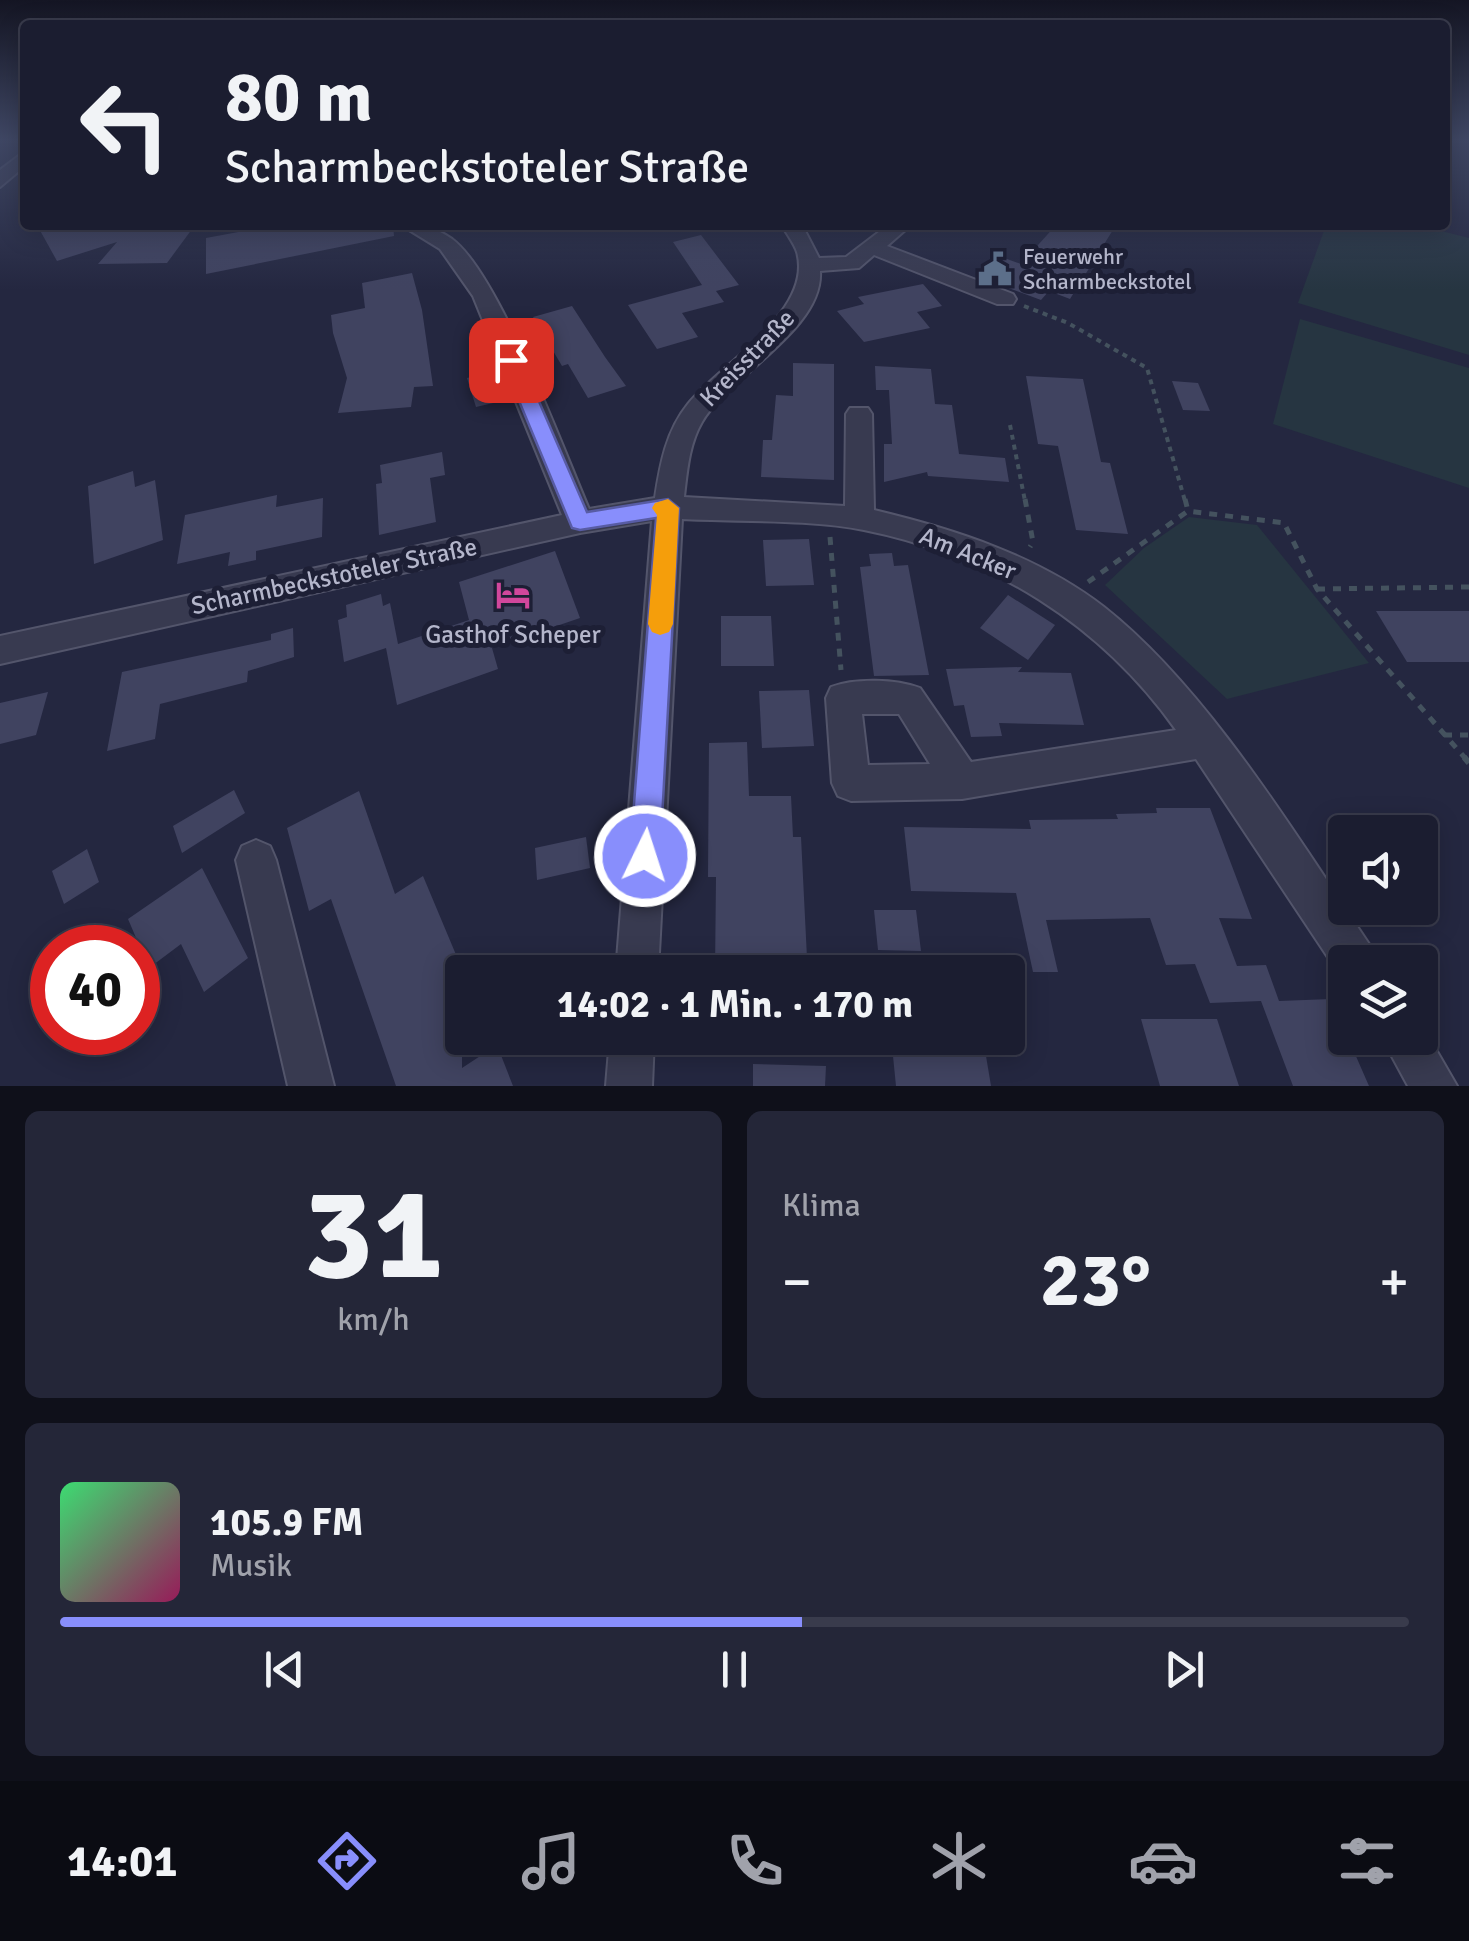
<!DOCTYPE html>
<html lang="de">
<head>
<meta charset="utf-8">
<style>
  :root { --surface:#1b1d30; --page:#242638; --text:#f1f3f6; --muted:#a0a2ab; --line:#393b4c; --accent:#888efc }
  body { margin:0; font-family:Signika,sans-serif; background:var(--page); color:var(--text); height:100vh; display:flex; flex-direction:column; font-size:38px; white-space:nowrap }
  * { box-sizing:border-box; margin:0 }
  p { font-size:32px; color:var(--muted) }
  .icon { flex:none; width:55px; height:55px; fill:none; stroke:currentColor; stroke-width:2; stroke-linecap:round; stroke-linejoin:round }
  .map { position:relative; height:1086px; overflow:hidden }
  .sheet { display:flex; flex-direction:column; gap:25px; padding:25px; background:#0f101a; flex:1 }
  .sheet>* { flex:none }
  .guide { position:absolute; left:20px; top:20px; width:1430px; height:210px; border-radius:10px; box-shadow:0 5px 25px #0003,0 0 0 2px var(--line); background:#1b1d30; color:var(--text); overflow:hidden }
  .tools { position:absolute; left:1328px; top:815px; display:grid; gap:20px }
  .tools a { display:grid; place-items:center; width:110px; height:110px; border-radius:10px; background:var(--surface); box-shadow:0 5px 25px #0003,0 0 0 2px var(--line); font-size:50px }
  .speed { position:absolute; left:30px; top:925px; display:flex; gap:20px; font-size:50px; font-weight:700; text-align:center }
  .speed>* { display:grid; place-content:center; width:130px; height:130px; border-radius:50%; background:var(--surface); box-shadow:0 5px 25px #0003,0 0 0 2px var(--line); line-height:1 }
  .speed .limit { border:15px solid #d22; background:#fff; color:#111 }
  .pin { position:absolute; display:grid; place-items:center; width:85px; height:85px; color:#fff; margin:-42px; border-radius:20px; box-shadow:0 5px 15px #0006 }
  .me { position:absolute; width:110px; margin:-55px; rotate:4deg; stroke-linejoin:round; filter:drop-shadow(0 0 8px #0008) }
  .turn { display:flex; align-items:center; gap:35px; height:210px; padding:0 40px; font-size:45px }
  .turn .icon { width:130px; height:130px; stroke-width:2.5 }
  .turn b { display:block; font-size:70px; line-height:85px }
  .big { font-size:75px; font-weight:700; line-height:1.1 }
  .sheet .card { flex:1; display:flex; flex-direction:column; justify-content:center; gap:15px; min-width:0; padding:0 35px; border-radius:15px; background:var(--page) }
  .sheet .dial { align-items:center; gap:0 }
  .dial b { font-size:130px; line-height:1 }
  .song { display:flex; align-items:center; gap:30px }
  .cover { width:120px; height:120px; border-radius:15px; background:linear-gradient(135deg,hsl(140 70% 55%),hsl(330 70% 35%)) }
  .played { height:10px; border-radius:5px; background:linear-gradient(90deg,var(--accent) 55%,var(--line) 55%) }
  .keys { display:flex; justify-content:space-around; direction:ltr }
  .heat { display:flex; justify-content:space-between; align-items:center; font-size:55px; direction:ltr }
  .sheet .tiles { flex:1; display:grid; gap:25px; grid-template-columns:1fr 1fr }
  .card:last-child { grid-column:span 2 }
  .trip { position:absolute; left:445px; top:955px; width:580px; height:100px; border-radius:10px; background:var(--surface); box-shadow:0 5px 25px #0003,0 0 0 2px var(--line); font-weight:700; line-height:100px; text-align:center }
  .tab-bar { display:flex; height:160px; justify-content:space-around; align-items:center; background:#0b0c13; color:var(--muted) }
  .tab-bar .icon { width:70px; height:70px }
  .tab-bar .selected { color:var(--accent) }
  .tab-bar b { font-size:45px; color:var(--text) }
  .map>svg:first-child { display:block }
</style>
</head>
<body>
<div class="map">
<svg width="1469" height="1086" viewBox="0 0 1469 1086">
  <rect width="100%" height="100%" fill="#242740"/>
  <g fill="#263541">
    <path d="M1326,225H1418L1469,238V355L1298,303Z"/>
    <path d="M1300,319L1469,368V488L1273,424Z"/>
    <path d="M1189,517L1257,525L1369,663L1227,699L1105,585L1144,548Z"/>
  </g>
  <g fill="#404360">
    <path d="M37,225H195L167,263L98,264L117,242L57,261Z"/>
    <path d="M276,225H393L394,236L206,274V238Z"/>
    <path d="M1056,225H1116L1070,299L1049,291L1041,300L976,276L996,255L1021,264Z"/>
    <path d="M701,235L739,285L716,291L724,302L682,313L698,337L657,349L628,305L702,285L673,242Z"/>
    <path d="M412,273L422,310L433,386L414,387L411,407L338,413L347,378L333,333L331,315L365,308L362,283Z"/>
    <path d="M923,284L942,306L917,312L930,328L864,342L837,311L864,304L858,297Z"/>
    <path d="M572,306L605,357L626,386L588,398L568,364L562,366L533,317Z"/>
    <path d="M793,363L834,364V480L761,477L763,440H772L776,395L793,396Z"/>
    <path d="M875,366L931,369L935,404L952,405L959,454L1005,458L1009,482L928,476L927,472L884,482V444H892L889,390H876Z"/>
    <path d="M495,371L506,400L476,407L467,378Z"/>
    <path d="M1026,376L1083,379L1101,462L1110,463L1128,534L1076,530L1058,446L1038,444Z"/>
    <path d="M1172,381L1198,383L1210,411L1183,410Z"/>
    <path d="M442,452L445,475L430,478L436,522L379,535L376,484L382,483L380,465Z"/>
    <path d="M133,471L135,487L155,480L163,540L94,564L88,486Z"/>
    <path d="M277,495L276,507L323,498L322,537L256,551V560L228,566L230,552L177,564L185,515Z"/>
    <path d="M809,539L814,585L766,586L763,540Z"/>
    <path d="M555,551L580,618L492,648L498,669L397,705L386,648L344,662L338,620L347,617L346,605L381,594L383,606L390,603L398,644L469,620L459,582Z"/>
    <path d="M892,553L894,566L908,565L929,675L874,676L860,567L871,566L869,554Z"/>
    <path d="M1008,595L1055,625L1028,660L980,628Z"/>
    <path d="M1376,611H1469V662H1407Z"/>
    <path d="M721,616H771L774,666H721Z"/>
    <path d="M293,628L294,657L248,671L247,682L160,704L155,739L107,751L122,672L271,640V634Z"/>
    <path d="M1022,667L1018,672L1071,673L1084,725L999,723L1002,736L971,737L964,705L954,706L946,669Z"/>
    <path d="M809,690L814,746L762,748L759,691Z"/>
    <path d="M48,692L36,735L0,744V703Z"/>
    <path d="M747,742L749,796H791L793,837H801L807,958H776V972H715L716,877H708L709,743Z"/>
    <path d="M234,790L245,813L182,853L173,826Z"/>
    <path d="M359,791L395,894L423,876L462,969V1068L497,1045L513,1086H396L331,899L309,911L287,828Z"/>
    <path d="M1156,808H1210L1252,919L1219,918L1237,966L1266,965L1279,1001L1331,999L1369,1086H1293L1261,1001L1210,1003L1195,964L1166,965L1150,918L1046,920L1058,972H1033L1016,893L911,891L904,827L1031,829L1029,820L1118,819L1116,814L1157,813Z"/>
    <path d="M586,837L590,868L537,880L535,848Z"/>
    <path d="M87,849L99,882L64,904L52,871Z"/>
    <path d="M202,868L248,958L204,992L181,944L149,968L128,919Z"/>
    <path d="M874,910H916L921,951L878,950Z"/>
    <path d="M1141,1019H1217L1239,1086H1160Z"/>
    <path d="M893,1056H986L991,1086H896Z"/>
    <path d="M753,1064L826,1066L825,1086H753Z"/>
  </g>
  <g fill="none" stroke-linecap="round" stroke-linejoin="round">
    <g stroke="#53556b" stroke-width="4">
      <g id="minor">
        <path d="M25,151V166L0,187V170Z"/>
        <path d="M401,225C421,225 435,227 452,239C499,274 563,449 589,509L655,498C660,465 666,431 688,404C720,364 814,312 797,252C794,243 786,233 782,225H802L819,258L846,257L888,225H911L887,246L1013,294L1016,299L1013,304H997L874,255L859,268L820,271C824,329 729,376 702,422C689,444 687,472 684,497L845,506L846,414L850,408H868L872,414L874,510C954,529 1038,556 1104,607C1208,689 1297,837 1371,947L1377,962H1345V979L1341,977L1196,759L962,799L851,801L838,796L832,783L826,698L831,687C855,678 896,679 920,688L971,762L1176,730C1101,624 990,555 864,530C810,519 738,522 682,519L658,972H616L652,521L580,533L0,664V636L562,515L473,296L440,249ZM862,714H899L930,764L868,765Z"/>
        <path d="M256,840L270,846L276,860L334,1086H288L236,860L242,846Z"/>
        <path d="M1420,1022L1457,1086H1408L1382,1038H1420Z"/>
        <path d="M610,1038H654L652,1086H606Z"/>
      </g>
    </g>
    <g stroke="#44525e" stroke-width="4" stroke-dasharray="5 5" stroke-linecap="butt">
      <path d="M1024,306L1068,323L1147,368L1185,501"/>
      <path d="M1010,425L1025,501"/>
    </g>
    <g stroke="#44525e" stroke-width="5" stroke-dasharray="8 8" stroke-linecap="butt">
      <path d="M1025,499L1033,542L1030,547"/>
      <path d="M1185,499L1188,511"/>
      <path d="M830,537L841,670"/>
      <path d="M1088,582L1188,511L1284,523L1317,589L1466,759"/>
      <path d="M1317,589L1469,587"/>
      <path d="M1444,735H1469"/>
    </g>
    <path stroke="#44525e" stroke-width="6" stroke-dasharray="10 10" stroke-linecap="butt" d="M1464,757L1469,763"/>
    <use href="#minor" fill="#383a50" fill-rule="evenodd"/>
  </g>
  <linearGradient id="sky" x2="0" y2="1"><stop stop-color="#141523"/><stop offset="0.48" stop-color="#3f4764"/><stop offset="1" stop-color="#3f4764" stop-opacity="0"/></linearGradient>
  <rect width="1469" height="290" fill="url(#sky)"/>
  <path fill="#888efc" stroke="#585ca4" stroke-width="2.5" d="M511,355L521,360L587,512L668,499L679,508L660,856L655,867L645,871L634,867L630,856L656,518L580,530L572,528L502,360Z"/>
  <path fill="#f59e0b" d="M668,499L679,508L673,624L669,632L660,635L652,632L648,624L657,515L652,508L655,503Z"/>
  <defs>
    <g id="civic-bare" transform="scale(2.7)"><path d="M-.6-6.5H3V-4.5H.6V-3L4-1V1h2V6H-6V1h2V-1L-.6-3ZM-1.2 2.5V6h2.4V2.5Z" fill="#5c6f8a" stroke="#1d1f35" stroke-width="2.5" paint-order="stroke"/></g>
    <g id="hotel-bare" transform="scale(2.7)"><path d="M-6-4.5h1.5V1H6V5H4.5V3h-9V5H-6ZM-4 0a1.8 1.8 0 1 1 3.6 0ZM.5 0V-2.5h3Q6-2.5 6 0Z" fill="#d1479c" stroke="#1d1f35" stroke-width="2.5" paint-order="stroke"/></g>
  </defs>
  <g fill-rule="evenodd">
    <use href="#civic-bare" x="995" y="269"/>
    <use href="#hotel-bare" x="513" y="595"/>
  </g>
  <g text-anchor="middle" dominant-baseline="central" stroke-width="10" stroke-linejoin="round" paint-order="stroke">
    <g font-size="22" fill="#b4b6cb" stroke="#1d1f35" text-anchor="start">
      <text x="1023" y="256">Feuerwehr<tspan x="1023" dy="25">Scharmbeckstotel</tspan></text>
    </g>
    <g font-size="25" fill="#b4b6cb" stroke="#1d1f35">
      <text transform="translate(747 358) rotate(-46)">Kreisstraße</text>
      <text transform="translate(968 553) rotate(22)">Am Acker</text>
      <text transform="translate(334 576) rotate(-12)">Scharmbeckstoteler Straße</text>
    </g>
    <g font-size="25" fill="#b4b6cb" stroke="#1d1f35">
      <text x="513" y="634">Gasthof Scheper</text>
    </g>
  </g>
</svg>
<div class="tools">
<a><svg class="icon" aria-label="sound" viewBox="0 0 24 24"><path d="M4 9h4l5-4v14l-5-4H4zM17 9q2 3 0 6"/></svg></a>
<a><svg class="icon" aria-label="layers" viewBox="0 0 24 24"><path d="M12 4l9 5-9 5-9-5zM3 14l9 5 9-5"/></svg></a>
</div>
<div class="speed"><div class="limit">40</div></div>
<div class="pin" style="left:511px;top:360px;background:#d93025"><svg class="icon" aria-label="arrive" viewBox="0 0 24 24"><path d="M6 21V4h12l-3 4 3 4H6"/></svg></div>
<svg class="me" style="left:645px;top:856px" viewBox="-20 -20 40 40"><circle r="17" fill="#888efc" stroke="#fff" stroke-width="3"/><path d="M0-11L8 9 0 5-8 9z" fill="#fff"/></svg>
<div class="trip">14:02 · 1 Min. · 170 m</div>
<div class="guide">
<div class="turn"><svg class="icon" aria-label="left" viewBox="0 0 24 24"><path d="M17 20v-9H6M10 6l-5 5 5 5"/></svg><div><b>80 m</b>Scharmbeckstoteler Straße</div></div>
</div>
</div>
<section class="sheet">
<div class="tiles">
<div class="card dial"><b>31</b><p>km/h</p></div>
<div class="card"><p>Klima</p>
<div class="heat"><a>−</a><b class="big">23°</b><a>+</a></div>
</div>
<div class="card">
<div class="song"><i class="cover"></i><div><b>105.9 FM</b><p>Musik</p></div></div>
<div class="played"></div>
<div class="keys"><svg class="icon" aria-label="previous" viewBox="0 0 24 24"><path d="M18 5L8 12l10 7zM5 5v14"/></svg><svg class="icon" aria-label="pause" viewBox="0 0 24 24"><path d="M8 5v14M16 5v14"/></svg><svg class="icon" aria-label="next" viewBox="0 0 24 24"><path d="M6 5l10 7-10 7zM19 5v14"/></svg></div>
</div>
</div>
</section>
<nav class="tab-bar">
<b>14:01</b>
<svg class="icon selected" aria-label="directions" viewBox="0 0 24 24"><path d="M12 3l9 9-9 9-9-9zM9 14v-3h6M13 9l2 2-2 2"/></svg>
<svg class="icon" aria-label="music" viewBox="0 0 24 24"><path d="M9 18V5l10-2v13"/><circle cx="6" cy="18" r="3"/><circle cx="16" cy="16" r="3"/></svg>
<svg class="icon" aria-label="phone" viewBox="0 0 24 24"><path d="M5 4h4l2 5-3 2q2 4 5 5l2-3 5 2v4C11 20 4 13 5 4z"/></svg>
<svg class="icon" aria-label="climate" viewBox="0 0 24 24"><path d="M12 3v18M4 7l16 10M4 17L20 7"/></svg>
<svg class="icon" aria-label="car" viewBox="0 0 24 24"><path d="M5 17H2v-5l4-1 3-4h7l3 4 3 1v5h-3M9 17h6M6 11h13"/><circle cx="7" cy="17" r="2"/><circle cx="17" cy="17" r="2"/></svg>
<svg class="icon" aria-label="filters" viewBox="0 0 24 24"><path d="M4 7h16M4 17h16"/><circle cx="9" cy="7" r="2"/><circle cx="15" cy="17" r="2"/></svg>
</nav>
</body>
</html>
